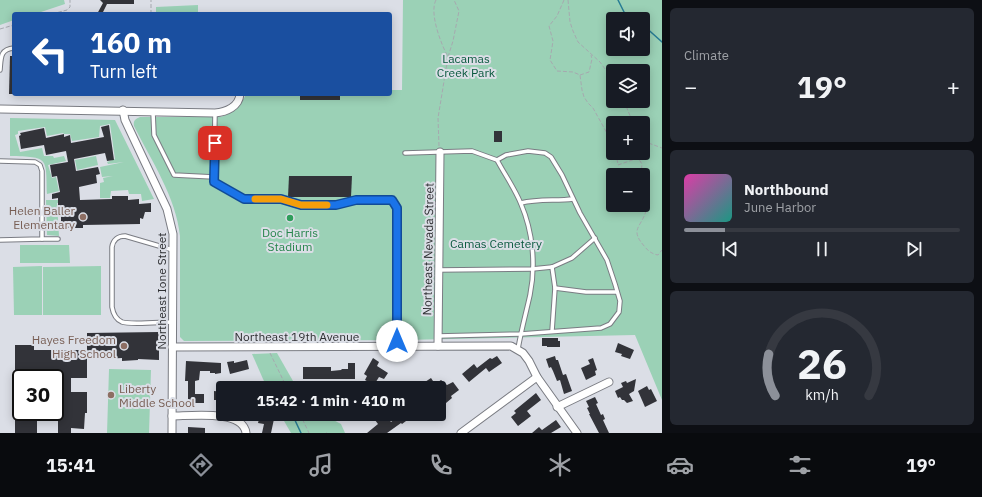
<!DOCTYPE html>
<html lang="en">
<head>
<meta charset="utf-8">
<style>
  :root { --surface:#171b24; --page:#242831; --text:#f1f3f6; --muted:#9ea1a6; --line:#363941; --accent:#8c9099 }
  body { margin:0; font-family:"IBM Plex Sans",sans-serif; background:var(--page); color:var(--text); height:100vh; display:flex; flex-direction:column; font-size:15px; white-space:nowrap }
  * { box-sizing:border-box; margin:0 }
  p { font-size:13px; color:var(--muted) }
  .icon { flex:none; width:22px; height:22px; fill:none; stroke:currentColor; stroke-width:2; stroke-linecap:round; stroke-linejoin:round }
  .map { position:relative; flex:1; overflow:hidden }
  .side { display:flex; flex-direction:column; gap:8px; padding:8px; background:#0d0f14; width:320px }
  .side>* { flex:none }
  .guide { position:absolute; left:12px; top:12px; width:380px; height:84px; border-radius:4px; box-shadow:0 2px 10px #0003; background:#1a4fa0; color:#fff; overflow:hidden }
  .buttons { position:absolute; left:606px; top:12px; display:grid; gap:8px }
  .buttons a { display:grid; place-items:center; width:44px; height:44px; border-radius:4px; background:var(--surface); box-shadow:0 2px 10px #0003; font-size:20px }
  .speed { position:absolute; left:12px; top:369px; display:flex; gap:8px; font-size:20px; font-weight:700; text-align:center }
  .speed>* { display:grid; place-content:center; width:52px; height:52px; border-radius:50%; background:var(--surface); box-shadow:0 2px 10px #0003; line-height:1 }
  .speed .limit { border:2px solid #111; border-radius:6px; background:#fff; color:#111 }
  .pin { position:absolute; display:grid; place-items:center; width:34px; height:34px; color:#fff; margin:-17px; border-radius:8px; box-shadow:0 2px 6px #0006 }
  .me { position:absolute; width:44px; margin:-22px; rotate:0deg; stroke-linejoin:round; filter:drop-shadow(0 0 3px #0008) }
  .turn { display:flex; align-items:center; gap:14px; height:84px; padding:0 12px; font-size:18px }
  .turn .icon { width:52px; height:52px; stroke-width:2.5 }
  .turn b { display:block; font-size:28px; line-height:34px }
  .big { font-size:30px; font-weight:800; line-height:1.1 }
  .side .widget { flex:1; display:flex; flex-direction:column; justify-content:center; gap:6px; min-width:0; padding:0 14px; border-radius:6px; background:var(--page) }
  .side .dial { align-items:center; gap:0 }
  .dial svg { height:104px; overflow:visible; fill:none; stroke:var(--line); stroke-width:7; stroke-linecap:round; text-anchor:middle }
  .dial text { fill:var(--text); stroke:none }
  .song { display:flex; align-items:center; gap:12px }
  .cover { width:48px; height:48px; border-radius:6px; background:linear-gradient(135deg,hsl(320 70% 55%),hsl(170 70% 35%)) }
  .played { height:4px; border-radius:2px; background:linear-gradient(90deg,var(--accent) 15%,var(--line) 15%) }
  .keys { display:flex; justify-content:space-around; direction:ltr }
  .heat { display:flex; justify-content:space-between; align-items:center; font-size:22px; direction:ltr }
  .trip { position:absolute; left:216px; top:381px; width:230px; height:40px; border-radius:4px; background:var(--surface); box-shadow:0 2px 10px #0003; font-weight:800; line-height:40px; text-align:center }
  .dock { display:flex; height:64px; justify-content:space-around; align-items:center; background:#090b0e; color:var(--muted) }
  .dock .icon { width:28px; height:28px }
  .dock .active { color:var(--accent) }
  .dock b { font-size:18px; color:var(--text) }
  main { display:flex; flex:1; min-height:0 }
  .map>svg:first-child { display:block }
</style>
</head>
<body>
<main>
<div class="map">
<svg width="662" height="433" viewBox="0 0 662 433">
  <rect width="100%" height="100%" fill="#dbdee6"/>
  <g fill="#9bd1b6" fill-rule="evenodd">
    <path d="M0,0H64L65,4L35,14H14V20L0,25Z"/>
    <path d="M403,0H662V400L635,335L403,340L184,341L180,337V236C176,197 152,162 134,126C133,121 135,119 140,117H221C233,112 241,106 246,94H390V90H402ZM613,19H643V49H613ZM613,71H643V101H613ZM613,123H643V153H613ZM613,175H643V205H613Z"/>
    <path d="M198,5V14H156V7Z"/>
    <path d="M10,118L115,120L154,199L142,201L141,194H129L128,190L111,191L110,198H100V183L104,182L103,178L113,176L102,177L100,167L124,162L108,164L107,162L115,159L110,124L100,126L99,137L72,141L70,134H64L63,133L47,136L45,127L18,131V134L15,135L20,152L42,148L44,156H53L54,158L64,156L66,161L48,165L52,178L56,177L59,191L47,194C46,157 49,157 10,156Z"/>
    <path d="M96,156L98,165L77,170L75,160Z"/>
    <path d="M46,200H60L64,203H57L59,236L47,235Z"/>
    <path d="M20,245H69L70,263H20Z"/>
    <path d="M42,266V315H14L13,267Z"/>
    <path d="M101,266V315H43V267Z"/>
    <path d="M277,353L297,388H267L252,354Z"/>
    <path d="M109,369L151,370L149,433H107Z"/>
    <path d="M280,414H322L341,424L345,433H291Z"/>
  </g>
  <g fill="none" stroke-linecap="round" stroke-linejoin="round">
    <g stroke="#277c95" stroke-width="1.5">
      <path d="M618,0L624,12L634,19"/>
      <path d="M643,25L662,42"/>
      <path d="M293,416L301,433"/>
    </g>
  </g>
  <g fill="#323339">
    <path d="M100,0H134V4H107L102,14H97L103,3Z"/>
    <path d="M10,56H14V94H9Z"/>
    <rect x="300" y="94" width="40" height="6"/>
    <path d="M109,125L114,160L107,161L105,153L74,159L76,171L98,167L100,174L96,175L97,183L79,187L80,200L112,199V196H128V200L139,199V204L151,203V212H145L143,219L140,218V224L83,225V228H61V216H58V198L52,199V194L60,192L57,176L52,177L50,165L68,162L66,151L46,155L44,145L21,149L19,136L21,135L20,133L44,128L46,138L64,134V137L70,135L71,143L104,137L101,127Z"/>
    <rect x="494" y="131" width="8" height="11"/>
    <path d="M289,176H352L351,197H288Z"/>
    <path d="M159,332L158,349H159V360L138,359V360L122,361V358L104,359V353L87,354V378H71V392H87V413H85L84,429L71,428V433H58V413H55V392H59V378H21V412H37V433H15V345H34V350H87V333Z"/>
    <path d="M542,338H558V341H560V347H547V346H542Z"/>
    <path d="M618,343L634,350L630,359L621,356L622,354L615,352Z"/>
    <path d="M497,356L502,363L489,372L486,368L469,382L462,374L474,364L477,368L490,358L492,359Z"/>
    <path d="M555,356L556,360H558L563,375L566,374L572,391L564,394L560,380L557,381L553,371L551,367L549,368L546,359Z"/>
    <path d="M373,358L379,362L377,366L388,373L384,379L379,377L374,385L365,380L367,376L364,374Z"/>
    <path d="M593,358L597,370L595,371L596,375L586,380L581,368L590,364L588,360Z"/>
    <path d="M247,360L249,369L230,374L227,362L234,361V363Z"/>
    <path d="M186,361L221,363V373L215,374V373H210V371H200L199,380L195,381V394H204V403H188V381H185Z"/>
    <path d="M348,363H355V379H303V367H331V371L341,370L342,369H348Z"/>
    <path d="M431,378L435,384L441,380L447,385L453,382L459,390L451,396L452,398L446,403L439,392V388H429L425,382Z"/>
    <path d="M636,379L634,391L629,394L633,401L627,403L624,400H622L620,397L618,398L615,391L623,387L621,383L626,381L627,383Z"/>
    <path d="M647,386L649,390L651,389L657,401L645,407L638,391Z"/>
    <path d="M214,391L223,392V400H214Z"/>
    <path d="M536,393L541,400L527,411L531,416L518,426L511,417L516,413L514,411Z"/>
    <path d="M595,397L598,403L596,404L601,415L603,414L605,419L603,420L609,433H599L589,414H590L587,408L589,407L586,401Z"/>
    <path d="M382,414H385L391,422L399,416L398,414H407L410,418L402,424L401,423L387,433H367L378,424L375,420Z"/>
    <path d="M260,415L274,419L271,433H262L264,424L258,423Z"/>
    <path d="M556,420L561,427L551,433H532L539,427L542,430Z"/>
    <path d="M188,427L205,428V433H188Z"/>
  </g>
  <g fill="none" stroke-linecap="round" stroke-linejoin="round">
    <g stroke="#7a7c83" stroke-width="5.5">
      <g id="service">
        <path d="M0,70C1,58 0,49 14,48"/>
        <path d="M153,112L154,135L174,175L214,177"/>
        <path d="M215,113L214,182L244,199H281L301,205H336L356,200H392L397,208"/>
        <path d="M405,153L472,151L497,160C505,175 515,189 521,204C533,232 536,265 530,295C526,313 521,331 518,349"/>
        <path d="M0,161L35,162L40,165L42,171V239L0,240"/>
        <path d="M521,203C538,199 556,201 573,199"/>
        <path d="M42,239H58"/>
        <path d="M552,267L555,288L552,331"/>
        <path d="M438,270L532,269L552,267L572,258L595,238"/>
        <path d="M555,288L586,292H617"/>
        <path d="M172,322C162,322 130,325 122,322C115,319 113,313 112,307V247C113,240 118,236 125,236L173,250"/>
        <path d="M438,336L521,334L601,328L610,324L619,312L620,301L615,284L607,260L580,213L562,175L551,157L545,153L528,151L506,155L497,160"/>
      </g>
    </g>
    <g stroke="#7a7c83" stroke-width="9">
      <g id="minor">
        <path d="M0,109L215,113C226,112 239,107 240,94"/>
        <path d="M123,110L125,120L167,209L173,234L172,433"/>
        <path d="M397,346V208"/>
        <path d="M438,346L440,152"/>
        <path d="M172,347L511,346L523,353L529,361L537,377L577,433"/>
        <path d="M557,407L609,382"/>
        <path d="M172,416C190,416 243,409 246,433"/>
        <path d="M461,433L537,377"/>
      </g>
    </g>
    <g stroke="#a6a9af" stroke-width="1" stroke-dasharray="4 2" stroke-linecap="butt">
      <path d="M436,0C429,13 441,44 448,57"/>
      <path d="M564,0L557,16L549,26L553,41L550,60L557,71L573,72L580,75L582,90L584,97L588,103L593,108L613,144"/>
      <path d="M568,0L570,22L573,31L578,42L600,62L613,80"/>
      <path d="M52,14L67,10L70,7V0"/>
      <path d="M151,14V0"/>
      <path d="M0,29L14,25"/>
      <path d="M580,75L589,72L592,59L591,55"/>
      <path d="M624,101L633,123"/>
      <path d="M643,141L662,148"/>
      <path d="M439,146L438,118L448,57L453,41L459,11L454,0"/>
      <path d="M616,153L618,165L638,158L642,164L641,175"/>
      <path d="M643,187C646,193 648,204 646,211C641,228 629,229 645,247C648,251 652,254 658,255L662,250"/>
      <path d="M270,353L287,388"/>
      <path d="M300,414L309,433"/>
      <path d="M326,433H327"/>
    </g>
    <use href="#service" stroke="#fff" stroke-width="3.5"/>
    <use href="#minor" stroke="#fff" stroke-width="7"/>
  </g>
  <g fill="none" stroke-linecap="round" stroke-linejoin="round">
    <g stroke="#114b97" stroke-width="10">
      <path id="route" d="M215,143L214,182L244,199H281L301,205H336L356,200H392L397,208V341"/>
    </g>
    <use href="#route" stroke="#1a73e8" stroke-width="7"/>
    <path stroke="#f59e0b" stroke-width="7" d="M255,199H281L301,205H327"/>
  </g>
  <g fill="#8d6e63" stroke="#dbdee6" stroke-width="1.5">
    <circle cx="83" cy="217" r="4"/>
    <circle cx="124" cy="346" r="4"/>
    <circle cx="111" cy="395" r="4"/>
  </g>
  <circle fill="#2e9e5b" stroke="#dbdee6" stroke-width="1.5" cx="290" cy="218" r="4"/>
  <g text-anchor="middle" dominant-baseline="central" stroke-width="4" stroke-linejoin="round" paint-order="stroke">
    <g font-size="12" fill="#08583d" stroke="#dbdee6">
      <text x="466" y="58">Lacamas<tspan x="466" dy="14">Creek Park</tspan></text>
      <text x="496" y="243">Camas Cemetery</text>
    </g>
    <g font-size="12" fill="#785e54" stroke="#dbdee6" text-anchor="end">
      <text x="75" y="210">Helen Baller<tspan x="75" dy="14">Elementary</tspan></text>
      <text x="116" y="339">Hayes Freedom<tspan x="116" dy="14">High School</tspan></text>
      <text x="119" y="388" text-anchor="start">Liberty<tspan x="119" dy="14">Middle School</tspan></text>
    </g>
    <g font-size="12" fill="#27864d" stroke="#dbdee6">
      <text x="290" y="232">Doc Harris<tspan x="290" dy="14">Stadium</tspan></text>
    </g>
    <g font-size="12" fill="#2e2f32" stroke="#dbdee6">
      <text transform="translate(428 249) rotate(-89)">Northeast Nevada Street</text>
      <text transform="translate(161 291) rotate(-90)">Northeast Ione Street</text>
      <text x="297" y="336">Northeast 19th Avenue</text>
    </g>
  </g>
</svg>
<div class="buttons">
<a><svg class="icon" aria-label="sound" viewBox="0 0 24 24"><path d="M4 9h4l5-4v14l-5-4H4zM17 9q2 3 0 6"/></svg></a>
<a><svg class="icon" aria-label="layers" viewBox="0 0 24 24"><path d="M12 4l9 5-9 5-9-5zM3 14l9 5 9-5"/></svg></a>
<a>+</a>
<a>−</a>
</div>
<div class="speed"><div class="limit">30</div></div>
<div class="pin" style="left:215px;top:143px;background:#d93025"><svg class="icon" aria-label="arrive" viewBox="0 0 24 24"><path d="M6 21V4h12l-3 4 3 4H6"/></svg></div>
<svg class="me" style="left:397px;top:341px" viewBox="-20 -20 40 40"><circle r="19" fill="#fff"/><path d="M0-13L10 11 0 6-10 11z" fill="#1a73e8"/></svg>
<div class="trip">15:42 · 1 min · 410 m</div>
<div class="guide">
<div class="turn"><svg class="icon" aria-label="left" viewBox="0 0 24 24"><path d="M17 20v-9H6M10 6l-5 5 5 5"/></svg><div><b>160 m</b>Turn left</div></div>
</div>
</div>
<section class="side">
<div class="widget"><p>Climate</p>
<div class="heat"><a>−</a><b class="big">19°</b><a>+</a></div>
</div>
<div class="widget">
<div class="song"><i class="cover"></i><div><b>Northbound</b><p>June Harbor</p></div></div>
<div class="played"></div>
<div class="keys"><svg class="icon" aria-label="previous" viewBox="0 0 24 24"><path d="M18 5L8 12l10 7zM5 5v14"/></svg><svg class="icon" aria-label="pause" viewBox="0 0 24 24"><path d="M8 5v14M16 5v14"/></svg><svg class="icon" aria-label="next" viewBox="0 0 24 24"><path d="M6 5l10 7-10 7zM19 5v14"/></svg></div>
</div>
<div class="widget dial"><svg viewBox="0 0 100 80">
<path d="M14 69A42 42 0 1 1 86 69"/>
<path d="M14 69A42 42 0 0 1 9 37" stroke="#8c9099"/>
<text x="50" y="56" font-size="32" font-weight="700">26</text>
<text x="50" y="72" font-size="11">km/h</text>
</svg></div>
</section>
</main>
<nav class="dock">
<b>15:41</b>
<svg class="icon active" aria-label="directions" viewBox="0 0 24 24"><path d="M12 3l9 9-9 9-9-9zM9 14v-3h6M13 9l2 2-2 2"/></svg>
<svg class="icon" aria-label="music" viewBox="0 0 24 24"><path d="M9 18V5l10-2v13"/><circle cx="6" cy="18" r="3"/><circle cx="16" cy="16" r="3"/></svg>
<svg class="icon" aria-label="phone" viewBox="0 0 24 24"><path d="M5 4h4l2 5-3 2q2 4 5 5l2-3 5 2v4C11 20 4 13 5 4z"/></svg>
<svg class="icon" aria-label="climate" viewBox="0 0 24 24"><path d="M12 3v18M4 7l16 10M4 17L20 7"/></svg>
<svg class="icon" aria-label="car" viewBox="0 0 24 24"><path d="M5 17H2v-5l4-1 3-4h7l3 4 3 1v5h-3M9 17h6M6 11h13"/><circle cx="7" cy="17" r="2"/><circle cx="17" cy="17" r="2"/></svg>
<svg class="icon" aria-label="filters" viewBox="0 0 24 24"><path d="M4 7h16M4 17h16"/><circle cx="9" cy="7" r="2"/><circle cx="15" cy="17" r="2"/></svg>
<b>19°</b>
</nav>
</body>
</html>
